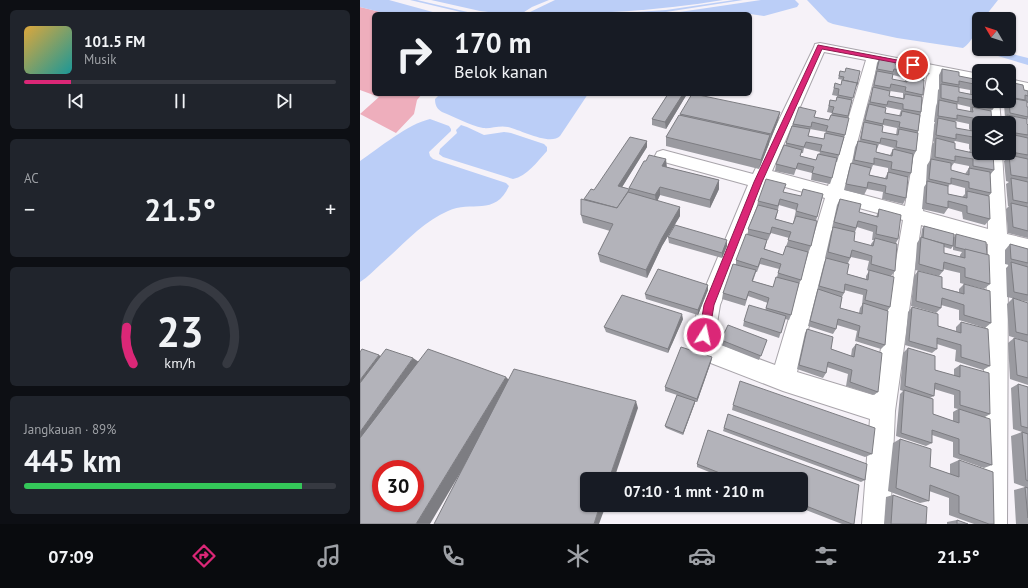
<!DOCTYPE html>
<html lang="id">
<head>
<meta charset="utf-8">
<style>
  :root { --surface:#171b24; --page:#20242c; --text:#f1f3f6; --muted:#9ea1a6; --line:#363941; --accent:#db2777 }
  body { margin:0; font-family:"PT Sans",sans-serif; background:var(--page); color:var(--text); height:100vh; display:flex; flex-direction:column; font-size:15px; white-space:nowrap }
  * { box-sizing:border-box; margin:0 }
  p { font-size:13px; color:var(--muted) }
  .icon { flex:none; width:22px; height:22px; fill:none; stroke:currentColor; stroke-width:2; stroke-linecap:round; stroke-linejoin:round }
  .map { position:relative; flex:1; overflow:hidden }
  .side { display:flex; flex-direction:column; gap:10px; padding:10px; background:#0d0f14; width:360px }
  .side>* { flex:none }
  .banner { position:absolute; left:12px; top:12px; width:380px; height:84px; border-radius:6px; box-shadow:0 1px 3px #0004; background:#171b24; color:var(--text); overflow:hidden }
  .needle { width:26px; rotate:309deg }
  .buttons { position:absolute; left:612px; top:12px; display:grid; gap:8px }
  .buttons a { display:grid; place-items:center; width:44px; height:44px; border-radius:6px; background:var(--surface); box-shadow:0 1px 3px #0004; font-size:20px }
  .speed { position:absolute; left:12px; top:460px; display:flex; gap:8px; font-size:20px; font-weight:700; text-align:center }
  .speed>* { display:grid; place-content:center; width:52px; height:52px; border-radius:50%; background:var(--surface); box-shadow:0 1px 3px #0004; line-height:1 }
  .speed .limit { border:6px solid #d22; background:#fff; color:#111 }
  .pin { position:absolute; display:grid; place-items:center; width:34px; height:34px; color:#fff; margin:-17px; border:2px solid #fff; border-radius:50%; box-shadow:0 1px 4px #0007 }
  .me { position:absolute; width:44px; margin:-22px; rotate:10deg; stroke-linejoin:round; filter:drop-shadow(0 0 3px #0008) }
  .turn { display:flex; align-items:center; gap:14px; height:84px; padding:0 16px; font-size:18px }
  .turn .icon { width:52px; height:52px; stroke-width:2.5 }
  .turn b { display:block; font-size:28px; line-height:34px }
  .big { font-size:30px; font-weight:700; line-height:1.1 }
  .side .widget { flex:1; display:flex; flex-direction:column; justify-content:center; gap:6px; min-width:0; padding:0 14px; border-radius:6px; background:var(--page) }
  .side .dial { align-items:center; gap:0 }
  .dial svg { height:104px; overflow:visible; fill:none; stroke:var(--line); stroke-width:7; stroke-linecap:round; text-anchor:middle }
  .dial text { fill:var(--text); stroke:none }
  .song { display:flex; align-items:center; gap:12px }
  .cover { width:48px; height:48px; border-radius:6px; background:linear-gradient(135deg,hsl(40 70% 55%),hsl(180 70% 35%)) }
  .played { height:4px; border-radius:2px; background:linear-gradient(90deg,var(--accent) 15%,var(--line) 15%) }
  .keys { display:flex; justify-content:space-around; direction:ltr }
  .heat { display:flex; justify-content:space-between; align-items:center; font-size:22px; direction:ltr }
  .charge { height:6px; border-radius:3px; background:linear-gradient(90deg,#34c759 89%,var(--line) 0) }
  .trip { position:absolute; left:220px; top:472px; width:228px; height:40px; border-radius:6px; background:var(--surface); box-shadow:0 1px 3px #0004; font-weight:700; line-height:40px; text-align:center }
  .tabs { display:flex; height:64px; justify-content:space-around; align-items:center; background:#090b0e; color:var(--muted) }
  .tabs .icon { width:28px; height:28px }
  .tabs .selected { color:var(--accent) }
  .tabs b { font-size:18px; color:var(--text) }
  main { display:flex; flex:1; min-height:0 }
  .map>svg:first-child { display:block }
</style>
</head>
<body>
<main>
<section class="side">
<div class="widget">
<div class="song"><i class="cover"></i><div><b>101.5 FM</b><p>Musik</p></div></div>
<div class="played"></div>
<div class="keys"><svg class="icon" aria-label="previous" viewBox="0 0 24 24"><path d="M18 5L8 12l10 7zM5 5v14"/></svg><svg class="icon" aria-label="pause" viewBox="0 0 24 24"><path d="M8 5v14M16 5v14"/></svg><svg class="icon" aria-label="next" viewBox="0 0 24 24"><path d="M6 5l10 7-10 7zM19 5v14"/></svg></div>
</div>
<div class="widget"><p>AC</p>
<div class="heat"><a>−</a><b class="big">21.5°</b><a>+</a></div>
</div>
<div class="widget dial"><svg viewBox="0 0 100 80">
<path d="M14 69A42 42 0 1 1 86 69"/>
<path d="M14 69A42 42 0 0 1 9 41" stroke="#db2777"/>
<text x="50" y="56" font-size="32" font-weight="700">23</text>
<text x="50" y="72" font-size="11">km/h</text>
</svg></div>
<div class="widget"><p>Jangkauan · 89%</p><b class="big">445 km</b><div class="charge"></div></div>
</section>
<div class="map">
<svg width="668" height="524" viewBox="0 0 668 524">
  <rect width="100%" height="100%" fill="#f6f2f8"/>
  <path fill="#eeaebc" d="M0,7L29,14H14V94H62L57,100L54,114L36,133L0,114L19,97L0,90Z"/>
  <g fill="#bbcef7">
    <path d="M0,0H29L80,14H28L0,7Z"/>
    <path d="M71,0H189L172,7L161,14H145L120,11Z"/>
    <path d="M195,0H363C299,11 234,14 169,14L170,12Z"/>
    <path d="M401,0H435L439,4L437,7L404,16L390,14H306Z"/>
    <path d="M447,0H638L623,19H619C619,28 611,43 603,48L537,38L473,24L468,22Z"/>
    <path d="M638,51H641L668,58V65L638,56L636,53Z"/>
    <path d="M80,94H228L200,136C190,146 161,130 148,127C139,125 131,129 123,128C109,125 95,117 82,112C77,109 75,105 75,99Z"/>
    <path d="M70,119L89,126L91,129V131L69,152L70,156L73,159L146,183L149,186C135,217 111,200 88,211C62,222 42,246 21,264C14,270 8,277 0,282V161C19,148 48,124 70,119Z"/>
    <path d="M101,125L107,127L124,135L144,132L151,133L184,144L187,147V151C177,162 167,176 153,179L83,157L79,154L80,149L97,133L96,130Z"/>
  </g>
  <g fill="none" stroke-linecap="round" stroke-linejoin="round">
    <g fill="#bbcef7" fill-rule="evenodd">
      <path d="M50,0H57L116,14H109Z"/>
      <path d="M374,0H383L306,12L261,14L263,13L306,10Z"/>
    </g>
    <g stroke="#a9a5ab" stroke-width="2">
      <g id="minor">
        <path d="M460,43L619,74V82L582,75L581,77L563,211L628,229L626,153H642L647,234L668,239V255L648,249L647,524H619L628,244L561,225L535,411L530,524H502L510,419L423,391L343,360L333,335L338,305L388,185L297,160L295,156L297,152L303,150L393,174L454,47L455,44ZM464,52L506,60L468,186L412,171ZM518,62L570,73L567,77L545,206L485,190ZM407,182L465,198L415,365L359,344L355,335L360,305ZM481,203L543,220L513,395L437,372Z"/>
        <path d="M649,79L668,83V91L649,87Z"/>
        <path d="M625,101H639L641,123H625Z"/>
      </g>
    </g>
    <use href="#minor" fill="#fff" fill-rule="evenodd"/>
  </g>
  <g fill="#9a9aa0" fill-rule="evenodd">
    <path d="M520,57L535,64L547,66L549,62L564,79L563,80L561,112L560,115L556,151L553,157L551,173L548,178L546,198L543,204L522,199L523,192L507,189L504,195L484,190L489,169L491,163H492L495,147L498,141L499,142L506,110L512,91L517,63ZM533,75L545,78V82L532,79ZM530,91L543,93V98L529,96ZM526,107L541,110L539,116L525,113ZM523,125L537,128L536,135L522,132ZM519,144L534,148V149H533L530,155L516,152V149H517ZM513,165L528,168V172L525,178L509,175L510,170H511Z"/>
    <path d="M582,69L599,76L611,79L614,75L619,76V101L633,109L619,123V153L634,170L630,175L631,193L629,196L630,219L625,225L603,219L602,212L588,208L584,214L562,209L564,187L566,184L567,165L571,159L572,145L574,142L573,141L574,125L575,122H574L576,106L577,103L578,90L579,89V75ZM599,88L610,90V94L599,92ZM597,104L610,107V112L597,109ZM595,121L609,124V129L610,130L609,131L596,128ZM595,141L609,144V149L610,150L609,152L595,149L594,142ZM594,163L609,166V168L605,174L591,170V167ZM590,184L605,188V194L602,197L588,194V187Z"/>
    <path d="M480,71L497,85L495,88L488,118L485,135L479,155L477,162H476L472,178L470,184L451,180L452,173L436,169L434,175L415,171L416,164L425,146L433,124L454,117L469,120L472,113L467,112L470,100L476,101L477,96L472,95L475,83L481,85L483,80L478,79ZM450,129L466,132L464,139L448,136ZM444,148L460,152L456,160L440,156L441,153H443Z"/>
    <path d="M649,82L664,90L668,91V103H667V107H668V119H667V124L668,125V238L648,233L646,209L649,206H648L646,184L649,182L646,181L644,161L647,158L646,153H649V123H643V121L645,118L644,104L645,103H643V101H649Z"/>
    <path d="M308,94H327L306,129L292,125V119Z"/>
    <path d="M420,112L418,121L399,169L306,146V137L320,115V114Z"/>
    <path d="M287,141V147L262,187L269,189V188L286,161L306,159V167L359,180V189L350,208L300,195L297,201L320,216L302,246L287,278L240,262L238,254L250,231L223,223L221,215L224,200Z"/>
    <path d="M424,192L457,217L456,221L451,246L448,252L441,280L438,285L431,315L429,320L425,319L419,338L383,326L384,321L405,310L408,303L388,296L385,306L362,299L363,293L376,265V260L388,234V229L397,206L398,201ZM419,205L436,210L433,224L416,219ZM411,233L429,238L423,255L405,249L407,240H408ZM400,264L419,269L417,277L413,287L393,281L396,272H397Z"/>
    <path d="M480,199L499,212L516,217L519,209L538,239L536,243L535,271L531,276L530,307L528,310L525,345L521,349L495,341L497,331L477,325L476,329L473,334L448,326L464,263L466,258H465L471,232L473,228H472L477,205ZM497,227L513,232L512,240H514L511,244V246L494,241L495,232ZM491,257L509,261L507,270L509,271L506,276V279L487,274L488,263ZM484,290L503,295L502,305L500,308L499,313L480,308L482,297L484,293Z"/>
    <path d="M564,226L594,237L596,234L627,255L630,284L624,289L600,283V273L583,269V271L579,276L555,270L557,243L561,237L562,229ZM593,246V250L602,252L600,255V257L584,253V247L591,249Z"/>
    <path d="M308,237L367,246L362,258L309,243Z"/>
    <path d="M650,244L668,249V302L647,297L646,268L649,265L645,264V250Z"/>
    <path d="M558,271L582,288L599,292V289L604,284L631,323L625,328L599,320V310L581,305V308L576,313L551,306L554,276Z"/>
    <path d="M348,285V290L338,315L286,299L285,294Z"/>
    <path d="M653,298L668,303V342L649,336L647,304Z"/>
    <path d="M552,307L578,326L596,331V327L601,322L630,366L623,370L595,361L596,350L577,344V349L572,353L545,345L548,312Z"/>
    <path d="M323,319L308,353L246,332L244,327Z"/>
    <path d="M447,329L471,349L491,356L492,349L496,344L518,392L514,395L486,386L488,374L467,367L466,373L463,378L437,369L445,333Z"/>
    <path d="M654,338L668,342V385L650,379L648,343Z"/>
    <path d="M361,340H407L399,360L361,345Z"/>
    <path d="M548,348L575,370L594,376V369L600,365L630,414L625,417L632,465L624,468L593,457V442L572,435V443L566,446L536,436L540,394L543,391L540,390L543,353ZM574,389L594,395V408L598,409L593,412V421L573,414L570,398L574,396Z"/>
    <path d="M352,357L351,362L337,402H335L323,435L306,428L305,426L317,395L305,391V387Z"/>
    <path d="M658,384L668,387V524H656L654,490L665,487L654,483L651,436L662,432L653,429L651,388Z"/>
    <path d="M373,405L512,454L505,457L372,410Z"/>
    <path d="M368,414L505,480L501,482L363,431Z"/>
    <path d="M348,430L499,485L494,524H482L433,505H441V479H366L337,467V464Z"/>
    <path d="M540,439L570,467L590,474V464L599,460L634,524H614L589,515V498L569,491V501L560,503L528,491L533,443Z"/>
    <path d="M533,495L566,524H524L526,497Z"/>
    <path d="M597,520L608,524H587V522Z"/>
  </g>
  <g fill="#7d7d82">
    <path d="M323,94H327L306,129L305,122Z"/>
    <path d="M420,112L418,121L409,143L411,134Z"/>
    <path d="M410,135L409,144L399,169L401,160Z"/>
    <path d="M287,141V147L259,192L258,186Z"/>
    <path d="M306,159L307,168L302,166Z"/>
    <path d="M359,180V189L350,208V200Z"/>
    <path d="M300,187V195L296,204L295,195Z"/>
    <path d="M320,207V216L302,246L287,278L286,270L302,238Z"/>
    <path d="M367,240V246L362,258V253Z"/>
    <path d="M348,285V290L338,315V310Z"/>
    <path d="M322,314L323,319L308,353V349Z"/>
    <path d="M19,355L26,359L0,393V380Z"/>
    <path d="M352,357L351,362L337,402V399Z"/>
    <path d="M53,358L62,364L0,452V432Z"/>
    <path d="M146,377L153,384L70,524H56Z"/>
    <path d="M276,401L278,408L254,479H249Z"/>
    <path d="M335,401V403L323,435V433Z"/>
    <path d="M240,505H246L239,524H234Z"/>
  </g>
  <g fill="#b3b3ba" stroke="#7d7d82" fill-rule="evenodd">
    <path d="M520,57L535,60V64L549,67V62L565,65L564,79L547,75L548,71L534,69L533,72L517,69Z"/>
    <path d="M486,68L500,71L497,85H496L497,83L483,80L484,77L479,76L480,71L485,72Z"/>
    <path d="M582,69L599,72V76L614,79V75L619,76V89L614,88V84L599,81V85L582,82Z"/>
    <path d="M517,71L533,74L532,79L547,82V77L564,80L563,95L545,91L546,87L531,84L530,88L514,85Z"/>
    <path d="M482,80L497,83L493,98L478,95L479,89L474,88L475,83L481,85Z"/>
    <path d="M649,82L663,85L664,90L668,91V96L665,95V100L649,97Z"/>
    <path d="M581,84L599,87V92L614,95V90L619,91V101H632L633,109L614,105V100L598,97V102L581,98Z"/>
    <path d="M513,87L530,91L529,96L544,99L545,94L562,97L561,112L543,109V104L528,101L527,105L510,102Z"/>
    <path d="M308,94H323L305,122L292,119Z"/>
    <path d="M332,94H334L420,112L411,134L320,114Z"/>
    <path d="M477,97L492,100L488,116L472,113L474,107L469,106L470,100L476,101Z"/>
    <path d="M649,98L667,101V107H668V117L650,113L649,101Z"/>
    <path d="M579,100L597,104V109L613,112L612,107L631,111L632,123H619V124L613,123V118L597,115V119L578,116Z"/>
    <path d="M509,104L526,108L525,113L541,116L542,111L560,115L558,131L539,127L540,122L524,119L523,124L505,120Z"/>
    <path d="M439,107L456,111L454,117L469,120L471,115L489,118L485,135L466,131L468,126L452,122L451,127L433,124Z"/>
    <path d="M319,115L410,135L401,160L306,137Z"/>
    <path d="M647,115L667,119V124L668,125V135L649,132V123H648Z"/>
    <path d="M578,118L596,122V128L613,131V126L619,127V144L613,143V137L596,134V139L576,135Z"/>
    <path d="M504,122L523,126L522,132L538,135L539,129L558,133L556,151L536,147L537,141L521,138L520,143L501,139Z"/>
    <path d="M432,126L450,129L448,136L464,139L465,133L484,137L479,155L460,151L462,145L446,142L444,147L426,143Z"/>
    <path d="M650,134L668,138V155L651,152Z"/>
    <path d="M270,137L287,141L258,186L269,189V190L257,208L224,199L231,189L234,190Z"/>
    <path d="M576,138L595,143V149L613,153V147L619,148V153H633L634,170L613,166V159L595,156V161L575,157Z"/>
    <path d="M498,141L517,145L516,152L532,156L533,149L553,154L551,173L531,169L532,162L514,158V164L494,160Z"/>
    <path d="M424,145L442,150L440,156L456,160L458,154L477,158L472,178L452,173L454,167L438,163L436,169L416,164Z"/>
    <path d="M289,155L306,159L302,166L359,180L350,200L300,187L295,195L269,188L284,161H286Z"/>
    <path d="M649,155L668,159V178L651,175Z"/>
    <path d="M571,159L591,163V170L609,175V168L630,172L631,193L609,188V182L591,178V184L569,179Z"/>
    <path d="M491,163L511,168L509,175L527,179L528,172L548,177L546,198L525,193L526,186L508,182L507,188L486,184Z"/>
    <path d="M651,178L668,182V203L653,200Z"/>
    <path d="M406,179L426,184L423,192L441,196L443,189L463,194L457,217L436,211L438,204L420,199L418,206L398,201Z"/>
    <path d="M567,181L588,186V194L607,198V191L629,196L630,219L607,213V206L588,201V208L566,203Z"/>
    <path d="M268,192L320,207L302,238L286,270L238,254L253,224L221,215V199L257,208Z"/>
    <path d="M480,199L501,204L499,212L518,217L519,209L541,215L538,239L516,234L517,226L498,221L496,228L474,222Z"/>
    <path d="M651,203L668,207V231L653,227Z"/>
    <path d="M398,205L418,210L415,219L433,224L436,216L457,221L451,246L428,240L431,232L412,227L410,234L388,229Z"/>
    <path d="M315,225L367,240L362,253L308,237Z"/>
    <path d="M564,226L594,234L593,246L563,238Z"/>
    <path d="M473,227L495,232L494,241L513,246L515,238L537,244L535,271L511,264L512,256L492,250L490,258L468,252Z"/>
    <path d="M386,234L407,240L404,249L423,255L426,246L448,252L441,280L418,273L421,264L401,258L398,267L376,260Z"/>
    <path d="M596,234L626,242L627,255L595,247Z"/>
    <path d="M561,237L584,244V253L605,258V249L629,255L630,284L605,277V268L584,262L583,271L559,264Z"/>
    <path d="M650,244L668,249V263L651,259Z"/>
    <path d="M466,258L489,264L487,274L508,280L509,270L534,277L530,307L505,300L507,290L485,284L484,293L459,286Z"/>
    <path d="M651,262L668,267V295L654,292Z"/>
    <path d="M373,264L396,270L392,281L413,287L416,277L439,283L431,315L406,308L409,298L389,291L386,300L363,293Z"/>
    <path d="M298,269L348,285L338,310L285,294Z"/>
    <path d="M558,271L582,277V288L604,294V284L630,291L631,323L604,315V305L582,298L581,308L556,301Z"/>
    <path d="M458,289L482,297L480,308L502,314L503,303L528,311L525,345L498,337L500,326L478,319L476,329L450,321Z"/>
    <path d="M262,295L322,314L308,349L244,327Z"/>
    <path d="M653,298L668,303V335L656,332Z"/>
    <path d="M389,305L426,316L421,333L384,321Z"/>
    <path d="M552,307L578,314V326L601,333V322L628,329L630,366L601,357V345L577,338V349L549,341Z"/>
    <path d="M368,325L407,340L401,356L361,340Z"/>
    <path d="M447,329L473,337L471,349L494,357L496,344L522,353L518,392L490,382L492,370L468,362L466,373L439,365Z"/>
    <path d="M654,338L668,342V378L657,375Z"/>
    <path d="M321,347L352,357L337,399L305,387Z"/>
    <path d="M548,348L575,356V370L600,377V365L629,373L630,414L600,405V391L575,383L574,396L545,386Z"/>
    <path d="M2,349L19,355L0,380V352Z"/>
    <path d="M26,349L53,358L0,432V383Z"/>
    <path d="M68,349L146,377L56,524H0V438ZM21,469H55V503H21Z"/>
    <path d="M154,369L276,401L249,479H227V505H240L234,524H74Z"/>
    <path d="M380,381L515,428L512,454L373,405Z"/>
    <path d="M658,384L668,387V428L661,426Z"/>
    <path d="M544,390L573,399V414L599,423V409L630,419L632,465L599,454V439L572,430V443L541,433Z"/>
    <path d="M317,395L335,401L323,433L305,426Z"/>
    <path d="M368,414L507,464L505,480L364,428Z"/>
    <path d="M348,430L499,485L494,524H492L441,504V479H375L337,464Z"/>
    <path d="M662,432L668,434V481L666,480Z"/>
    <path d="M540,439L571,449L570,467L599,477V460L633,472L634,524H629L599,513V496L570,485L569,501L536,488Z"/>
    <path d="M665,487L668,488V518Z"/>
    <path d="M533,495L567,507L566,524H531Z"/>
    <path d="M597,520L608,524H597Z"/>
  </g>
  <path fill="#db2777" stroke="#8e194d" d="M458,45L553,63L556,65L553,66L462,49L402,182L354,305L349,335L348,338L344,339L341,338L339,335L344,305L394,182Z"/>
</svg>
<div class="buttons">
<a><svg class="needle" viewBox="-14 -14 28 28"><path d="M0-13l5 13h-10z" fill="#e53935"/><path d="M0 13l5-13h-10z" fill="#9ea1a6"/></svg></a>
<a><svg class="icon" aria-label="search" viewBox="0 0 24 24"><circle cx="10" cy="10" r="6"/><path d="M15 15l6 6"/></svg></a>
<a><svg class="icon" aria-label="layers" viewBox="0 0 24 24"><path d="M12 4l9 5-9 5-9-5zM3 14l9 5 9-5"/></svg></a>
</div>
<div class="speed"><div class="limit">30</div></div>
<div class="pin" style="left:553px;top:65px;background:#d93025"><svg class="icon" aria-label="arrive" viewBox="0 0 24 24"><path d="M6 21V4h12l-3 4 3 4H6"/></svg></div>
<svg class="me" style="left:344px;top:335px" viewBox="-20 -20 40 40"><circle r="17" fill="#db2777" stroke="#fff" stroke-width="3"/><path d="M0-11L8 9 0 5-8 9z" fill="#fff"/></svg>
<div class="trip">07:10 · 1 mnt · 210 m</div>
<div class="banner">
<div class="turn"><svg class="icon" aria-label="right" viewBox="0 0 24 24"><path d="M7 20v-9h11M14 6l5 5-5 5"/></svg><div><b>170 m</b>Belok kanan</div></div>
</div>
</div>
</main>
<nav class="tabs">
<b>07:09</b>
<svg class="icon selected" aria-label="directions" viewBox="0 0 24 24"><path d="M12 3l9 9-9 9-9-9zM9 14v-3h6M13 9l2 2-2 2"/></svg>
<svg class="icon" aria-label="music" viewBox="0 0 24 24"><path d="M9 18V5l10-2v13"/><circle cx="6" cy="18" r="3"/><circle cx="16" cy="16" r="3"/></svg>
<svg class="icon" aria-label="phone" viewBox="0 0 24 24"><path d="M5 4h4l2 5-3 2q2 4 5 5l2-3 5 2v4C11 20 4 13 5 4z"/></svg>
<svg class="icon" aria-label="climate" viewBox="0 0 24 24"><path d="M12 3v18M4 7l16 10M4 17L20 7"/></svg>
<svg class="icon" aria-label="car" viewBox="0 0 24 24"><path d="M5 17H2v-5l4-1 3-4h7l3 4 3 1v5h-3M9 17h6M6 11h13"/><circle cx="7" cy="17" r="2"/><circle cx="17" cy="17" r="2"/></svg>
<svg class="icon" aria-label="filters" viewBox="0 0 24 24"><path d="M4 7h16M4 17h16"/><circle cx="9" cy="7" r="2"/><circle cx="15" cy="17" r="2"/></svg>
<b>21.5°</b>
</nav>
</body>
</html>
